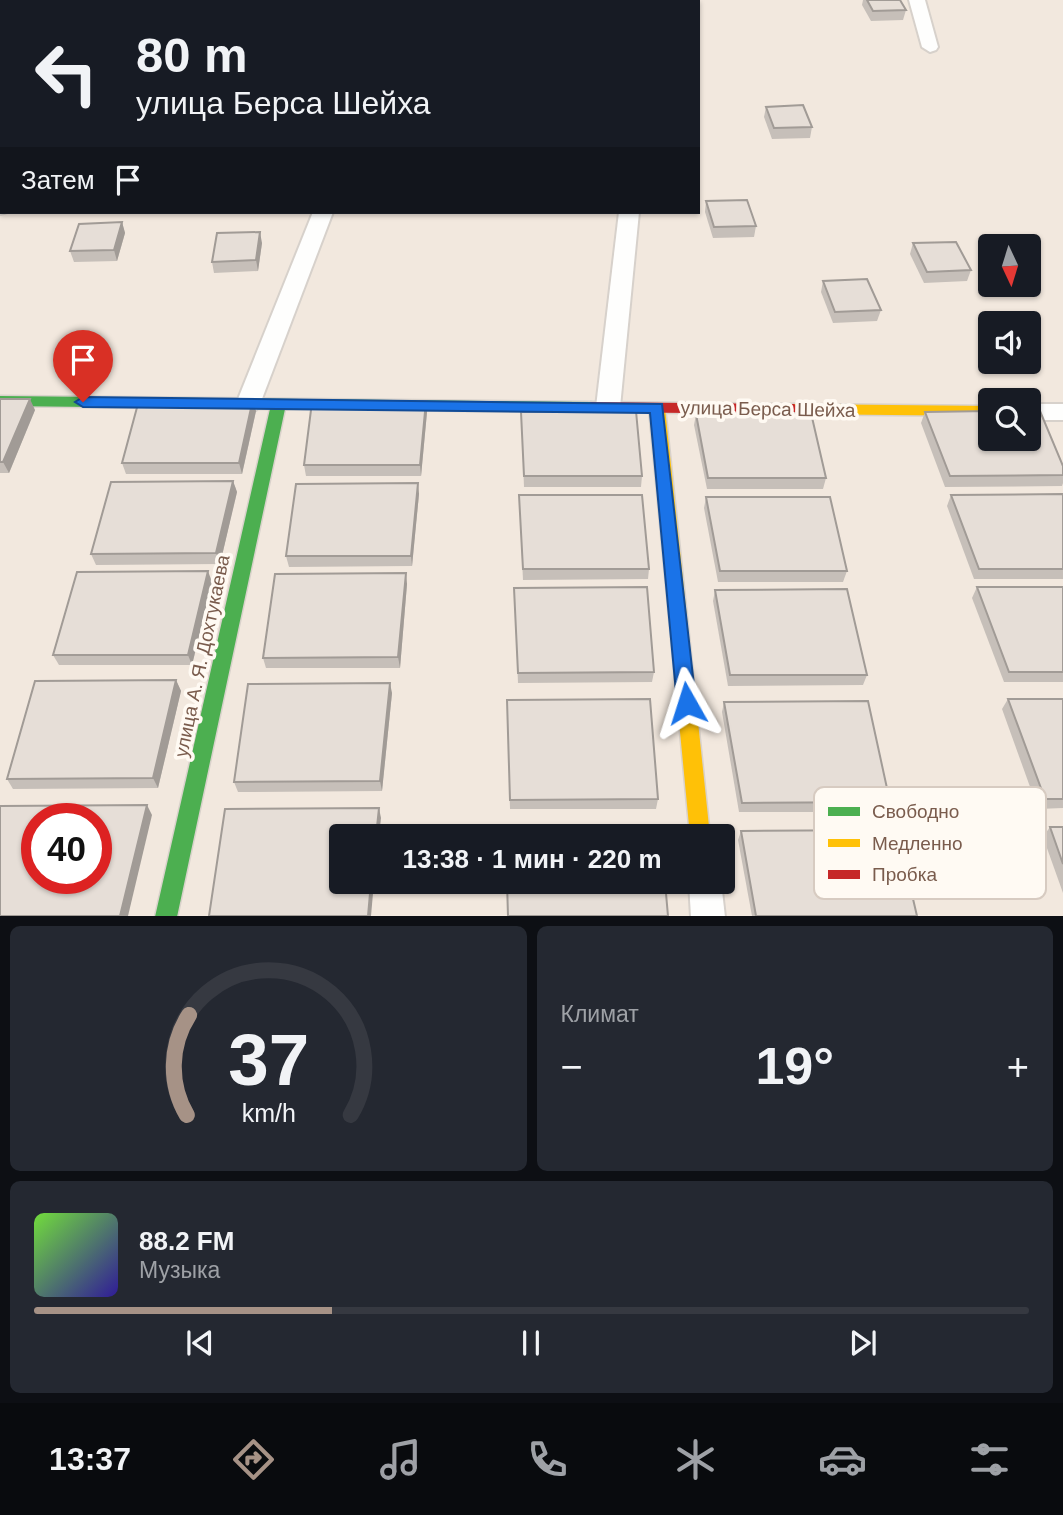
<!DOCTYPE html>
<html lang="ru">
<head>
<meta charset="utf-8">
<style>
  :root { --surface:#171b24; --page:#242831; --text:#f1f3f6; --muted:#9ea1a6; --line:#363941; --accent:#a69286 }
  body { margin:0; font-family:Helvetica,sans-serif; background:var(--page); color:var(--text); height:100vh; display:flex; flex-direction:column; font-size:26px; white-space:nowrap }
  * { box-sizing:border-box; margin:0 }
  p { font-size:23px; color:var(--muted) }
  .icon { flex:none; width:38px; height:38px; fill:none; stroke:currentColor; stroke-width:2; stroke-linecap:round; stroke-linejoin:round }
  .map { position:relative; height:916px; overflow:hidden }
  .drawer { display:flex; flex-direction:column; gap:10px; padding:10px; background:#0d0f14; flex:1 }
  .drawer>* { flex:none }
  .guide { position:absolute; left:0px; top:0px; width:700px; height:214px; box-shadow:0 2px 5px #0004; background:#171b24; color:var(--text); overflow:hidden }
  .needle { width:46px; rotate:176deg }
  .fabs { position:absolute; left:978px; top:234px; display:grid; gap:14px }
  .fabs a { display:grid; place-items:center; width:63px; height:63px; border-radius:7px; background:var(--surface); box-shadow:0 2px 5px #0004; font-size:35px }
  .speed { position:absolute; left:21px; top:803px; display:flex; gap:14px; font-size:35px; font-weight:700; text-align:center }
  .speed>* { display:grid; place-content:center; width:91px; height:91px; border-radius:50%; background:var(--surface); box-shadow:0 2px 5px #0004; line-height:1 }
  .speed .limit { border:10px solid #d22; background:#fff; color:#111 }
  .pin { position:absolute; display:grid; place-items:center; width:60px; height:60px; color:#fff; margin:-72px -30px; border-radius:50% 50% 50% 0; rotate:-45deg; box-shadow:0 0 7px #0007 }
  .pin .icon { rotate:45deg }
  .me { position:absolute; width:77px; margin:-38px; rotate:354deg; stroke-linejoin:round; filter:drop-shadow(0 0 5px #0008) }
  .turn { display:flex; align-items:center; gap:24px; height:147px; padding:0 21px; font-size:32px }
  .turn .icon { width:91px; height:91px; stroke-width:2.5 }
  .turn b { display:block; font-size:49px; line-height:60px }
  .then { display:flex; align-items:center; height:66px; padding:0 21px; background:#0003; gap:14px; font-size:26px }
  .big { font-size:52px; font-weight:800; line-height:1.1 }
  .drawer .widget { flex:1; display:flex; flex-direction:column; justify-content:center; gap:10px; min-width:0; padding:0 24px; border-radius:10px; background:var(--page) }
  .drawer .dial { align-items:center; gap:0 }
  .dial svg { height:182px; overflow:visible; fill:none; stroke:var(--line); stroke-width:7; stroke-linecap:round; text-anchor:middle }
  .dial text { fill:var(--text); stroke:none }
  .song { display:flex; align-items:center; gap:21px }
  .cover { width:84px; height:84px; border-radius:10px; background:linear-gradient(135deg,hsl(100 70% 55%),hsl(250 70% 35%)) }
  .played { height:7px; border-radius:4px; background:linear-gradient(90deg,var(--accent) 30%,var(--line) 30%) }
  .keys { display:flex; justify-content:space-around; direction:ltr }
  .heat { display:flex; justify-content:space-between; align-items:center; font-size:38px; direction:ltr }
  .drawer .tiles { flex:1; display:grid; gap:10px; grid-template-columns:1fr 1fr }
  .widget:last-child { grid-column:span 2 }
  .trip { position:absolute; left:329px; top:824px; width:406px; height:70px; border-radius:7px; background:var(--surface); box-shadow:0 2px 5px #0004; font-weight:800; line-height:70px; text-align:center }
  .menu { display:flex; height:112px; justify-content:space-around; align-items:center; background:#090b0e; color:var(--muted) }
  .menu .icon { width:49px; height:49px }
  .menu .selected { color:var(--accent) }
  .menu b { font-size:32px; color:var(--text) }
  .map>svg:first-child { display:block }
</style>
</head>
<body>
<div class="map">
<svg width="1063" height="917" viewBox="0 0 1063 917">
  <rect width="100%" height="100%" fill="#f9f5f0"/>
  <path fill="#f2e8de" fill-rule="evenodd" d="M0,0H1063V916L0,917ZM2,2H698V212H2ZM990,247H1029V285H990ZM990,324H1029V362H990ZM990,401H1029V439H990ZM37,819H96V878H37ZM341,836H723V882H341Z"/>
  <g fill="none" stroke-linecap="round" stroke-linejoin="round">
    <g stroke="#d7d1cb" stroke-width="4">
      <g id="street">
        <path d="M137,0H153L136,2Z"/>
        <rect x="397" y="0" width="16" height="2"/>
        <rect x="644" y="0" width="16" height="2"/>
        <path d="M909,0H925L938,47L936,50L930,52L922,47Z"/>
        <path d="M2,199V212H7L0,214Z"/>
        <path d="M313,212H333L260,404L256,410L248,412L240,410L236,404Z"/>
        <path d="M619,212H639L620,407L616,413L608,415L600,413L596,407Z"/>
        <rect x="1029" y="404" width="34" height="16"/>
        <path d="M689,882H721L725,917H691Z"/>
      </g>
    </g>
    <g stroke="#d9d2cb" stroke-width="3">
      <path id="fast" d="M0,396L591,402L599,407L591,412L285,409L177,917H155L270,409L0,406Z"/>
    </g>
    <g stroke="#d9d2cb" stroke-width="3">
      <g id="slow">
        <path d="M657,403L665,408L710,836H690L649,408Z"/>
        <path d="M794,404L990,406V416L794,414L786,409Z"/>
      </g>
    </g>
    <g stroke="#d9d2cb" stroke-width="3">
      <path id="jam" d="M591,402L794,404L802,409L794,414L591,412L583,407Z"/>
    </g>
    <use href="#street" fill="#fefefd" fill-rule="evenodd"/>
    <use href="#fast" fill="#4caf50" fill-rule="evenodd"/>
    <use href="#slow" fill="#ffc107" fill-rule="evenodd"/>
    <use href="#jam" fill="#c62828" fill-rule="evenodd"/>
  </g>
  <g fill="#c6bfb9">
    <path d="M863,0H900L906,10L903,20L871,21L862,5Z"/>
    <path d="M766,107L812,127L810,138L772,139L764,117Z"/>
    <path d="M706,201L756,226L754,237L713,238L705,212Z"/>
    <path d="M122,222L125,233L117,261L74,262L70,251Z"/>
    <path d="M262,243L258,271L214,273L212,262Z"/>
    <path d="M913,243L971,270L967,281L924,283L910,254Z"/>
    <path d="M823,281L881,310L877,321L833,323L821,292Z"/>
    <path d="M0,399L35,410L9,473H0Z"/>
    <path d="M426,401L427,412L421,476H306L304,465Z"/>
    <path d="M256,411L242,474H126L122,463Z"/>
    <path d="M521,412L642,476L641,487H524Z"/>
    <path d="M925,412L1063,466V483L1062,486L945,487L921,423Z"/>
    <path d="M696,414L826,478L823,489H707L694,425Z"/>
    <path d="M233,481L237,492L220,564L96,565L91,554Z"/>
    <path d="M419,494L412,566L289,567L286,556Z"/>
    <path d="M1063,494V579H974L947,506L951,495Z"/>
    <path d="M519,495L649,569L648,579L523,580Z"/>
    <path d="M706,497L847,571L843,582H718L704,508Z"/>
    <path d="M212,582L192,665H59L53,655Z"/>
    <path d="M407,584L400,668H266L263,658Z"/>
    <path d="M977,587H1063V682H1004L972,598Z"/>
    <path d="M514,588L654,672L652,682L518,683Z"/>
    <path d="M715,590L867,675L863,685L728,686L713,601Z"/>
    <path d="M176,680L181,691L158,788L13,789L7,779Z"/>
    <path d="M392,693L382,791L238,792L234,782Z"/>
    <path d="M1008,699H1063V808L1038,809L1002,709Z"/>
    <path d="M507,700L658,799L656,809H510Z"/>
    <path d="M724,702L890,802L885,812H739L722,712Z"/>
    <path d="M1050,827H1063V893L1043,837Z"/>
    <path d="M741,831L917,916H752L738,840Z"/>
  </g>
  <g fill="#a19b96">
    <path d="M122,222L125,233L117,261L114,250Z"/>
    <path d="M260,232L262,243L258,271L256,260Z"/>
    <path d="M30,399L35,410L9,473L3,462Z"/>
    <path d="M253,399L256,411L242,474L239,463Z"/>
    <path d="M426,401L427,412L421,476L420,465Z"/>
    <path d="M233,481L237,492L220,564L216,553Z"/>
    <path d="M418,483L419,494L412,566L411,556Z"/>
    <path d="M208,571L212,582L192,665L188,655Z"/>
    <path d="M406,573L407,584L400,668L398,657Z"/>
    <path d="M176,680L181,691L158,788L153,778Z"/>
    <path d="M390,683L392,693L382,791L380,781Z"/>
    <path d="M147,805L152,815L128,916H120Z"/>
    <path d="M379,808L381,818L379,836H376Z"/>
    <path d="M371,882H374L371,916H368Z"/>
  </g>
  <g fill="#e6ded7" stroke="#a19b96" stroke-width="2" fill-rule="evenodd">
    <path d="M867,0H900L906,10L873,11Z"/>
    <path d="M803,105L812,127L774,128L766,107Z"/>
    <path d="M747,200L756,226L714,227L706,201Z"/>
    <path d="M122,222L114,250L70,251L79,224Z"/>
    <path d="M260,232L256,260L212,262L217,233Z"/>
    <path d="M956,242L971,270L927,272L913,243Z"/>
    <path d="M867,279L881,310L835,312L823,281Z"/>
    <path d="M0,399H30L3,462H0Z"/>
    <path d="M253,399L239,463H122L139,400Z"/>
    <path d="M426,401L420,465H304L312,402Z"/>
    <path d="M636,411L642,476H524L521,412Z"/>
    <path d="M990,411V439H1029V411H1040L1063,466V475L950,476L925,412Z"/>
    <path d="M811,413L826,478H708L696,414Z"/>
    <path d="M233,481L216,553L91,554L111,482Z"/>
    <path d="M418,483L411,556H286L296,484Z"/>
    <path d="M1063,494V569H979L951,495Z"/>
    <path d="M519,495H642L649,569H523Z"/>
    <path d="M706,497H830L847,571H720Z"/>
    <path d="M208,571L188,655H53L77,572Z"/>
    <path d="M406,573L398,657L263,658L275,574Z"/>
    <path d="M647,587L654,672L518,673L514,588Z"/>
    <path d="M977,587H1063V672H1009Z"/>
    <path d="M847,589L867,675H730L715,590Z"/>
    <path d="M176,680L153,778L7,779L35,681Z"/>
    <path d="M390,683L380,781L234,782L248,684Z"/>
    <path d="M650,699L658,799L510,800L507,700Z"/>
    <path d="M1008,699H1063V799H1045Z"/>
    <path d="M868,701L890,802L742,803L724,702Z"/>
    <path d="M147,805L120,916H0V806ZM37,819H96V878H37Z"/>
    <path d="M379,808L376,836H341V882H371L368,916H209L225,809Z"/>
    <path d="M661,826L662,836H506L505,828Z"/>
    <path d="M1050,827H1063V864Z"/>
    <path d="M897,830L917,916H756L741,831Z"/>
    <path d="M507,882H665L668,916H508Z"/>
  </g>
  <path fill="#1a73e8" stroke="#114b97" stroke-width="2" d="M83,397L662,404L696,703L693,709L687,711L680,709L677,703L650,413L83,407L75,402Z"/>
  <g text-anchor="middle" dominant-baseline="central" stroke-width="7" stroke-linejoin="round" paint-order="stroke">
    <g font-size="19" fill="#7a5c4d" stroke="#fffaf3">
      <text transform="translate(768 409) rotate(1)">улица Берса Шейха</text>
      <text transform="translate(202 656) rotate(-78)">улица А. Я. Дохтукаева</text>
    </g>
  </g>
  <rect x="814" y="787" width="232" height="112" rx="10" fill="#fffaf3" stroke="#d7cbc1" stroke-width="2"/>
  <rect x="828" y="807" width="32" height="9" fill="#4caf50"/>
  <rect x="828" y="839" width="32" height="8" fill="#ffc107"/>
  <rect x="828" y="870" width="32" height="9" fill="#c62828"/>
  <g font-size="19" fill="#7a5c4d">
    <text x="872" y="818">Свободно</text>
    <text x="872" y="850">Медленно</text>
    <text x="872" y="881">Пробка</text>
  </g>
</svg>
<div class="fabs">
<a><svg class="needle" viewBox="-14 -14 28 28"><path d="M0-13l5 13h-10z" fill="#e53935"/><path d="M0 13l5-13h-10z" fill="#9ea1a6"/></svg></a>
<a><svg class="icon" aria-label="sound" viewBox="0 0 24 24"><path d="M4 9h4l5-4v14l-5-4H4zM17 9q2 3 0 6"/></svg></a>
<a><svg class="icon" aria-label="search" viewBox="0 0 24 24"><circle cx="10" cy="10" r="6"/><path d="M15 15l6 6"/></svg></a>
</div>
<div class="speed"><div class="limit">40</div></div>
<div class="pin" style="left:83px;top:402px;background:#d93025"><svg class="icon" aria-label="arrive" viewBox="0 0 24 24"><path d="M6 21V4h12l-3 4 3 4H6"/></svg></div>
<svg class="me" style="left:687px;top:703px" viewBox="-20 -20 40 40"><path d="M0-17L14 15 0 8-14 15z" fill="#1a73e8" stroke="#fff" stroke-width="4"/></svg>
<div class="trip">13:38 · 1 мин · 220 m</div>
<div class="guide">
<div class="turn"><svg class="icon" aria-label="left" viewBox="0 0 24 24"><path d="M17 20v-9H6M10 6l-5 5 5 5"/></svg><div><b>80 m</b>улица Берса Шейха</div></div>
<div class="then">Затем<svg class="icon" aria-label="arrive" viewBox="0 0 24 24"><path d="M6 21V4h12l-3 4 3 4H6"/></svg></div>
</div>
</div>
<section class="drawer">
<div class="tiles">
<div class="widget dial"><svg viewBox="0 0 100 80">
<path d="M14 69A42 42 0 1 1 86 69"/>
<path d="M14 69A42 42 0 0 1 15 25" stroke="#a69286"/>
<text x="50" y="56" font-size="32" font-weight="700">37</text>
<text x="50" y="72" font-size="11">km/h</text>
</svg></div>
<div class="widget"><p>Климат</p>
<div class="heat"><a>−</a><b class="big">19°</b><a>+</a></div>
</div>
<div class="widget">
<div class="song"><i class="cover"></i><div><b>88.2 FM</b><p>Музыка</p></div></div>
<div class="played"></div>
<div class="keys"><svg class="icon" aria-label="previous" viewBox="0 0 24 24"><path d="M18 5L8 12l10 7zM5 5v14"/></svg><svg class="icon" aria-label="pause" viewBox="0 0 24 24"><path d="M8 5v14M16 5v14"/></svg><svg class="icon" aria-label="next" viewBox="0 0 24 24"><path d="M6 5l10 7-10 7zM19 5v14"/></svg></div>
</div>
</div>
</section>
<nav class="menu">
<b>13:37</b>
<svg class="icon selected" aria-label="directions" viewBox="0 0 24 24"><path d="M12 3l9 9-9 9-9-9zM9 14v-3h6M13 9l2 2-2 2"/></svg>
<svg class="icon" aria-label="music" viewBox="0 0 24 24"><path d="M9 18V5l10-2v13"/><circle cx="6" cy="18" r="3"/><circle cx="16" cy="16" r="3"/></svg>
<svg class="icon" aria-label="phone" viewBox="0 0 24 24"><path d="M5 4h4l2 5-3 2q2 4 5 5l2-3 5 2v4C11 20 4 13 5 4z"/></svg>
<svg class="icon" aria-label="climate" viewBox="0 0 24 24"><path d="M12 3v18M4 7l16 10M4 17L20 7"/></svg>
<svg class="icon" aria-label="car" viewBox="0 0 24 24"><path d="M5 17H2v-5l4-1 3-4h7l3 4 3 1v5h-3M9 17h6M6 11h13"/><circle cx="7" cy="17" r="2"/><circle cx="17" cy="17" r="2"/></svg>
<svg class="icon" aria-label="filters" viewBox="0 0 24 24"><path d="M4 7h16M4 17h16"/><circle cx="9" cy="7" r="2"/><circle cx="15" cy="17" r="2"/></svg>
</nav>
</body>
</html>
